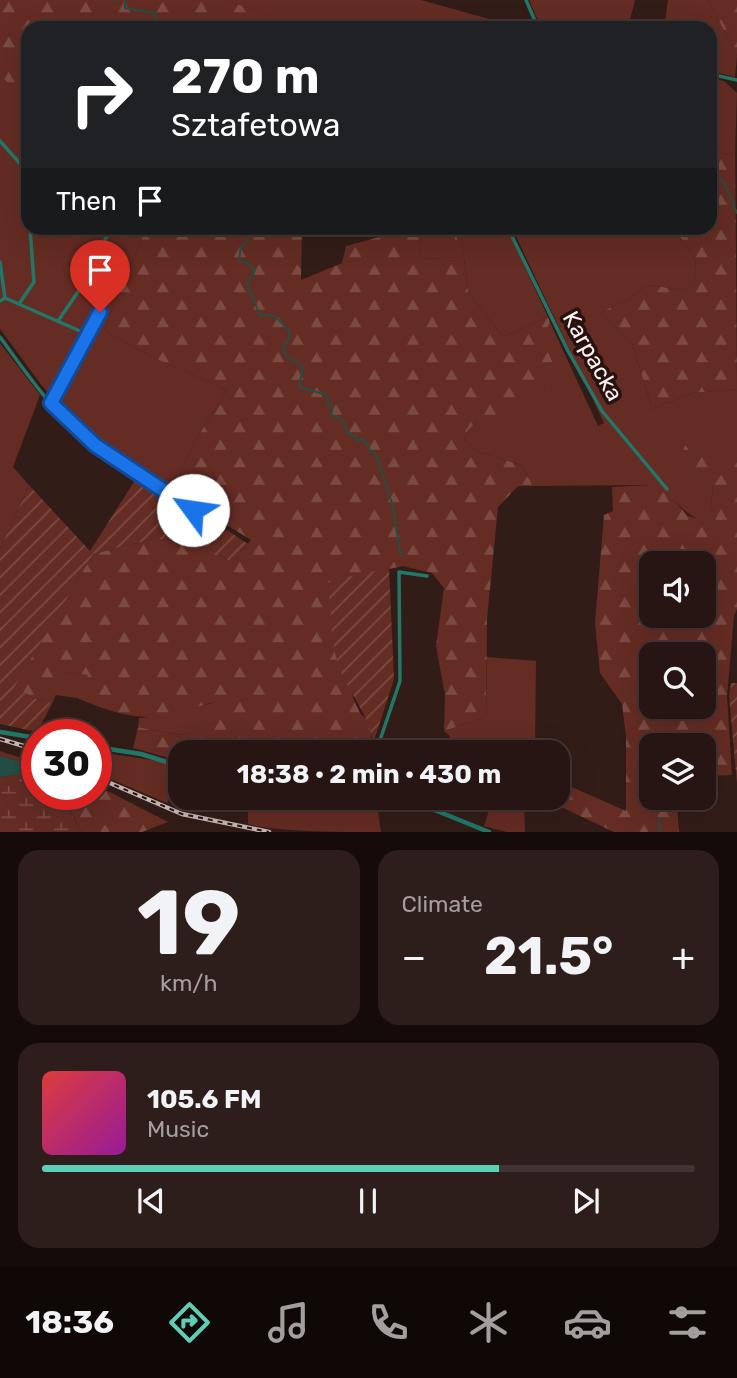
<!DOCTYPE html>
<html lang="en">
<head>
<meta charset="utf-8">
<style>
  :root { --surface:#261512; --page:#2e1e1b; --text:#f1f3f6; --muted:#a49f9f; --line:#423432; --accent:#5eceb7 }
  body { margin:0; font-family:Rubik,sans-serif; background:var(--page); color:var(--text); height:100vh; display:flex; flex-direction:column; font-size:26px; white-space:nowrap }
  * { box-sizing:border-box; margin:0 }
  p { font-size:23px; color:var(--muted) }
  .icon { flex:none; width:38px; height:38px; fill:none; stroke:currentColor; stroke-width:2; stroke-linecap:round; stroke-linejoin:round }
  .map { position:relative; height:832px; overflow:hidden }
  .panel { display:flex; flex-direction:column; gap:18px; padding:18px; background:#150c0a; flex:1 }
  .panel>* { flex:none }
  .top-card { position:absolute; left:21px; top:21px; width:696px; height:214px; border-radius:21px; box-shadow:0 7px 28px #0002,0 0 0 2px var(--line); background:#202124; color:#fff; overflow:hidden }
  .fabs { position:absolute; left:639px; top:551px; display:grid; gap:14px }
  .fabs a { display:grid; place-items:center; width:77px; height:77px; border-radius:14px; background:var(--surface); box-shadow:0 7px 28px #0002,0 0 0 2px var(--line); font-size:35px }
  .speed { position:absolute; left:21px; top:719px; display:flex; gap:14px; font-size:35px; font-weight:700; text-align:center }
  .speed>* { display:grid; place-content:center; width:91px; height:91px; border-radius:50%; background:var(--surface); box-shadow:0 7px 28px #0002,0 0 0 2px var(--line); line-height:1 }
  .speed .limit { border:10px solid #d22; background:#fff; color:#111 }
  .pin { position:absolute; display:grid; place-items:center; width:60px; height:60px; color:#fff; margin:-72px -30px; border-radius:50% 50% 50% 0; rotate:-45deg; box-shadow:0 0 7px #0007 }
  .pin .icon { rotate:45deg }
  .me { position:absolute; width:77px; margin:-38px; rotate:301deg; stroke-linejoin:round; filter:drop-shadow(0 0 5px #0008) }
  .turn { display:flex; align-items:center; gap:24px; height:147px; padding:0 35px; font-size:32px }
  .turn .icon { width:91px; height:91px; stroke-width:2.5 }
  .turn b { display:block; font-size:49px; line-height:60px }
  .then { display:flex; align-items:center; height:66px; padding:0 35px; background:#0003; gap:14px; font-size:26px }
  .big { font-size:52px; font-weight:700; line-height:1.1 }
  .panel .widget { flex:1; display:flex; flex-direction:column; justify-content:center; gap:10px; min-width:0; padding:0 24px; border-radius:21px; background:var(--page) }
  .panel .dial { align-items:center; gap:0 }
  .dial b { font-size:91px; line-height:1 }
  .song { display:flex; align-items:center; gap:21px }
  .cover { width:84px; height:84px; border-radius:10px; background:linear-gradient(135deg,hsl(0 70% 55%),hsl(300 70% 35%)) }
  .played { height:7px; border-radius:4px; background:linear-gradient(90deg,var(--accent) 70%,var(--line) 70%) }
  .keys { display:flex; justify-content:space-around; direction:ltr }
  .heat { display:flex; justify-content:space-between; align-items:center; font-size:38px; direction:ltr }
  .panel .tiles { flex:1; display:grid; gap:18px; grid-template-columns:1fr 1fr }
  .widget:last-child { grid-column:span 2 }
  .trip { position:absolute; left:168px; top:740px; width:402px; height:70px; border-radius:21px; background:var(--surface); box-shadow:0 7px 28px #0002,0 0 0 2px var(--line); font-weight:700; line-height:70px; text-align:center }
  .tab-bar { display:flex; height:112px; justify-content:space-around; align-items:center; background:#0f0807; color:var(--muted) }
  .tab-bar .icon { width:49px; height:49px }
  .tab-bar .current { color:var(--accent) }
  .tab-bar b { font-size:32px; color:var(--text) }
  .map>svg:first-child { display:block }
</style>
</head>
<body>
<div class="map">
<svg width="737" height="832" viewBox="0 0 737 832">
  <defs>
    <pattern id="forest-firs" width="22" height="20" patternUnits="userSpaceOnUse" patternTransform="scale(1.75)"><rect width="22" height="20" fill="#642c23"/><path d="M5 1l3.5 6h-7zM16 11l3.5 6h-7z" fill="#7b4b43"/></pattern>
    <pattern id="wetland-marsh" width="20" height="14" patternUnits="userSpaceOnUse" patternTransform="scale(1.75)"><rect width="20" height="14" fill="#642c23"/><path d="M1 5h8M5 5V1M11 12h8M15 12V8" fill="none" stroke="#7b4b43"/></pattern>
    <pattern id="garden-furrows" width="10" height="10" patternUnits="userSpaceOnUse" patternTransform="scale(1.75)"><rect width="10" height="10" fill="#642c23"/><path d="M-1 1l2-2M0 10L10 0M9 11l2-2" fill="none" stroke="#7b4b43"/></pattern>
  </defs>
  <rect width="100%" height="100%" fill="#321c18"/>
  <g fill="#642c23">
    <path d="M0,0L28,28V228H134L142,238L104,330L152,357L227,390L192,446L173,492L102,445L73,419L43,387L0,329Z"/>
    <path d="M225,0H421L522,28H296L294,23Z"/>
    <path d="M529,0H635L628,28H550L540,25Z"/>
    <path d="M668,0H708L737,56L735,77L711,71L710,28H664Z"/>
    <path d="M710,78L724,81L737,93L735,153L724,155L711,141Z"/>
    <path d="M422,228H507L548,317L503,337L468,292L461,234H454L458,257L429,259L419,255Z"/>
    <path d="M512,228H674L696,260L694,281L684,290L647,285L629,299L601,312L632,343L652,409L693,393L737,389V461L713,485L711,507L719,525C682,521 680,497 650,485L533,486L521,465L477,451L464,439L468,430L479,420H492L504,402L553,364L542,337L550,322L598,426L604,423Z"/>
    <path d="M0,343L40,395L13,467L29,485L0,549Z"/>
    <path d="M487,657L536,661L535,752H453L449,735L444,731L486,717Z"/>
    <path d="M65,672L89,675L77,698L55,695Z"/>
    <path d="M215,702L191,733L179,735L138,727L139,718L170,715Z"/>
    <path d="M96,752L160,761L180,769V779L167,803L96,773Z"/>
    <path d="M248,798H376L381,832C345,832 278,832 248,824Z"/>
    <path d="M493,798H524L525,832H507L484,826Z"/>
  </g>
  <g fill="url(#forest-firs)" fill-rule="evenodd">
    <path d="M0,0H225L295,23L296,28H28V104L0,74Z"/>
    <path d="M709,0H737V56L708,0Z"/>
    <path d="M735,129L737,389L693,393L652,409L632,343L601,312L629,299L647,285L684,290L694,281L696,260L674,228H710L711,141L724,155L735,153Z"/>
    <path d="M134,228H302L301,280L342,263L346,246L413,228H422L419,255L429,259L457,257L454,234H461L468,292L503,337L548,317L550,322L543,337L553,364L550,387L505,401L506,412L492,420H479L468,430L464,439L477,451L521,465L533,486H518L498,507L487,619L486,717L444,731L445,695L436,646L444,588L432,573L403,566L328,582L353,698L360,713L372,726L369,752H180V761L133,748L138,727L179,735L191,733L214,702C201,705 190,711 178,714C142,723 110,712 77,698L88,675L65,672L52,704L33,698L14,686L93,554L153,539L195,540L233,563L251,540L173,492L192,446L227,390L152,357L104,330L142,238Z"/>
    <path d="M696,444L719,477L737,461V609L734,616L727,696L732,775L704,776V746H651V798H689V803L677,806L679,832H614L557,805L567,785L626,811V736L622,704L600,673L595,623L604,515L613,511L612,487L651,485L665,491L688,516L718,525L711,507L713,485L701,482L679,457L685,446ZM651,564H704V616H651ZM704,654V707H651V654Z"/>
    <path d="M96,785L168,822L142,832H81L62,795L96,794Z"/>
  </g>
  <path fill="url(#wetland-marsh)" d="M0,751L37,763V794L61,795L81,832H0V777L22,774V762L0,756Z"/>
  <g fill="url(#garden-furrows)">
    <path d="M137,477L218,524L248,544L233,563L195,540L153,539L93,554L15,686L33,698L52,704L37,732L0,724V549L29,485L90,551Z"/>
    <path d="M389,568L394,679L373,744C371,716 347,692 338,664C330,639 331,608 328,581Z"/>
    <path d="M731,683H737V784L729,696Z"/>
  </g>
  <path fill="#234e45" d="M0,756L22,762V774L0,777Z"/>
  <g fill="none" stroke-linecap="round" stroke-linejoin="round">
    <g stroke="#234e45" stroke-width="2">
      <path d="M113,0H116"/>
      <path d="M125,0V8L155,13V23L164,25L163,28"/>
      <path d="M710,171L724,182L737,213"/>
      <path d="M245,228L248,241L241,245L239,261L248,263L255,271L247,284L260,315L275,316L289,331V339L283,346L287,357L303,366L299,387L327,395L328,405L333,407L331,414L345,422L346,432L356,437L357,441L364,439L371,452L376,454L392,503L401,556"/>
      <path d="M659,819L660,832"/>
    </g>
    <g stroke="#227868" stroke-width="3.5">
      <path d="M526,0L538,28"/>
      <path d="M710,74L737,80"/>
      <path d="M0,141L25,169L28,204"/>
      <path d="M508,228L568,351L602,411L667,489"/>
      <path d="M0,262L5,298"/>
      <path d="M0,301L5,298L89,335"/>
      <path d="M19,304L34,282L30,228"/>
      <path d="M58,321L82,286L111,228"/>
      <path d="M0,337C25,371 50,408 83,436C120,468 165,494 208,518"/>
      <path d="M51,403L75,362L121,268"/>
      <path d="M376,752L400,681L399,572L427,576"/>
    </g>
    <g stroke="#227868" stroke-width="4.5">
      <path d="M0,732L37,738"/>
      <path d="M96,747L141,754L180,766"/>
      <path d="M405,798L489,832"/>
    </g>
    <g stroke="#c6b7b4" stroke-width="4.5">
      <g id="rail">
        <path d="M0,739L37,750"/>
        <path d="M96,777L182,814L269,832"/>
      </g>
    </g>
    <use href="#rail" stroke="#27120f" stroke-width="2" stroke-dasharray="5" stroke-linecap="butt"/>
  </g>
  <g fill="none" stroke-linecap="round" stroke-linejoin="round">
    <g stroke="#114b97" stroke-width="18">
      <path id="route" d="M100,312L51,403L95,445L193,510"/>
    </g>
    <use href="#route" stroke="#1a73e8" stroke-width="12"/>
  </g>
  <g text-anchor="middle" dominant-baseline="central" stroke-width="7" stroke-linejoin="round" paint-order="stroke">
    <g font-size="23" fill="#fef1ef" stroke="#27120f">
      <text transform="translate(593 356) rotate(61)">Karpacka</text>
    </g>
  </g>
</svg>
<div class="fabs">
<a><svg class="icon" aria-label="sound" viewBox="0 0 24 24"><path d="M4 9h4l5-4v14l-5-4H4zM17 9q2 3 0 6"/></svg></a>
<a><svg class="icon" aria-label="search" viewBox="0 0 24 24"><circle cx="10" cy="10" r="6"/><path d="M15 15l6 6"/></svg></a>
<a><svg class="icon" aria-label="layers" viewBox="0 0 24 24"><path d="M12 4l9 5-9 5-9-5zM3 14l9 5 9-5"/></svg></a>
</div>
<div class="speed"><div class="limit">30</div></div>
<div class="pin" style="left:100px;top:312px;background:#d93025"><svg class="icon" aria-label="arrive" viewBox="0 0 24 24"><path d="M6 21V4h12l-3 4 3 4H6"/></svg></div>
<svg class="me" style="left:193px;top:510px" viewBox="-20 -20 40 40"><circle r="19" fill="#fff"/><path d="M0-13L10 11 0 6-10 11z" fill="#1a73e8"/></svg>
<div class="trip">18:38 · 2 min · 430 m</div>
<div class="top-card">
<div class="turn"><svg class="icon" aria-label="right" viewBox="0 0 24 24"><path d="M7 20v-9h11M14 6l5 5-5 5"/></svg><div><b>270 m</b>Sztafetowa</div></div>
<div class="then">Then<svg class="icon" aria-label="arrive" viewBox="0 0 24 24"><path d="M6 21V4h12l-3 4 3 4H6"/></svg></div>
</div>
</div>
<section class="panel">
<div class="tiles">
<div class="widget dial"><b>19</b><p>km/h</p></div>
<div class="widget"><p>Climate</p>
<div class="heat"><a>−</a><b class="big">21.5°</b><a>+</a></div>
</div>
<div class="widget">
<div class="song"><i class="cover"></i><div><b>105.6 FM</b><p>Music</p></div></div>
<div class="played"></div>
<div class="keys"><svg class="icon" aria-label="previous" viewBox="0 0 24 24"><path d="M18 5L8 12l10 7zM5 5v14"/></svg><svg class="icon" aria-label="pause" viewBox="0 0 24 24"><path d="M8 5v14M16 5v14"/></svg><svg class="icon" aria-label="next" viewBox="0 0 24 24"><path d="M6 5l10 7-10 7zM19 5v14"/></svg></div>
</div>
</div>
</section>
<nav class="tab-bar">
<b>18:36</b>
<svg class="icon current" aria-label="directions" viewBox="0 0 24 24"><path d="M12 3l9 9-9 9-9-9zM9 14v-3h6M13 9l2 2-2 2"/></svg>
<svg class="icon" aria-label="music" viewBox="0 0 24 24"><path d="M9 18V5l10-2v13"/><circle cx="6" cy="18" r="3"/><circle cx="16" cy="16" r="3"/></svg>
<svg class="icon" aria-label="phone" viewBox="0 0 24 24"><path d="M5 4h4l2 5-3 2q2 4 5 5l2-3 5 2v4C11 20 4 13 5 4z"/></svg>
<svg class="icon" aria-label="climate" viewBox="0 0 24 24"><path d="M12 3v18M4 7l16 10M4 17L20 7"/></svg>
<svg class="icon" aria-label="car" viewBox="0 0 24 24"><path d="M5 17H2v-5l4-1 3-4h7l3 4 3 1v5h-3M9 17h6M6 11h13"/><circle cx="7" cy="17" r="2"/><circle cx="17" cy="17" r="2"/></svg>
<svg class="icon" aria-label="filters" viewBox="0 0 24 24"><path d="M4 7h16M4 17h16"/><circle cx="9" cy="7" r="2"/><circle cx="15" cy="17" r="2"/></svg>
</nav>
</body>
</html>
